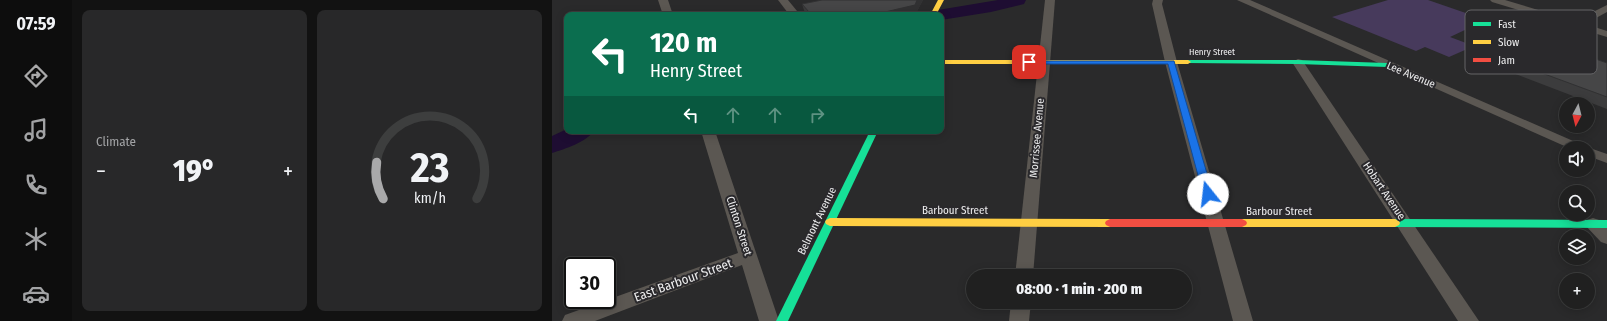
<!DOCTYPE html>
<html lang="en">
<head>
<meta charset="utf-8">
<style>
  :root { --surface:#202020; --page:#282829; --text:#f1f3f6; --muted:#a2a3a5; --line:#3d3e3e; --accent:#a9a9aa }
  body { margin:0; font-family:"Fira Sans Condensed",sans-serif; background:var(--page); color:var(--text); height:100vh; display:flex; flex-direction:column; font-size:15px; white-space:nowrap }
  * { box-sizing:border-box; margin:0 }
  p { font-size:13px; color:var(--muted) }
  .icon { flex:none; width:22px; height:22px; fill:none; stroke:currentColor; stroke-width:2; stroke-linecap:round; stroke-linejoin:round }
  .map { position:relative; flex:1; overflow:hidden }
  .details { display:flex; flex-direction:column; gap:10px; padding:10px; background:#121212; width:480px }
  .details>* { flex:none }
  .hud { position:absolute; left:12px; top:12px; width:380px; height:122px; border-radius:8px; box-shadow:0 2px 10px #0003,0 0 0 1px var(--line); background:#0b6e4f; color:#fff; overflow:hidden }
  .needle { width:26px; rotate:187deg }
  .controls { position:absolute; left:1007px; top:97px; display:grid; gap:8px }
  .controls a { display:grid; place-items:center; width:36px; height:36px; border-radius:50%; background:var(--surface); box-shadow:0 2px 10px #0003,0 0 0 1px var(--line); font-size:20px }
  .speed { position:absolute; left:12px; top:257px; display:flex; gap:8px; font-size:20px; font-weight:700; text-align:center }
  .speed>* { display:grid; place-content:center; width:52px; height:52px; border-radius:50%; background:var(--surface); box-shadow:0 2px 10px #0003,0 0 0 1px var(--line); line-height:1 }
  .speed .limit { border:2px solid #111; border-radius:6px; background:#fff; color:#111 }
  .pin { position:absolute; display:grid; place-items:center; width:34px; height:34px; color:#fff; margin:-17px; border-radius:8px; box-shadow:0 2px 6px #0006 }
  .me { position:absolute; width:44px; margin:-22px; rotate:344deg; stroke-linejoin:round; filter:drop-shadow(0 0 3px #0008) }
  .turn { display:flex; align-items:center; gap:14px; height:84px; padding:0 20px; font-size:18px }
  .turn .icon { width:52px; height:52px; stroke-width:2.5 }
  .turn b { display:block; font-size:28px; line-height:34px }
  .lanes { display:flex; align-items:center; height:38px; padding:0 20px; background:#0003; justify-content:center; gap:20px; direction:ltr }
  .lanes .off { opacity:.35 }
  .big { font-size:30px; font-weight:800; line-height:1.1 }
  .details .widget { flex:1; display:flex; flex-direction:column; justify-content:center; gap:6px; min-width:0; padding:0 14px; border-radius:8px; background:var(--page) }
  .details .dial { align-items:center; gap:0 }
  .dial svg { height:104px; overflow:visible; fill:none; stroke:var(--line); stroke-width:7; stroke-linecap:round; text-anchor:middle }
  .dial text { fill:var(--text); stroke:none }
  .heat { display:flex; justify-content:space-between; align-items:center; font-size:22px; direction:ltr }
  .details .tiles { flex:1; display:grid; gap:10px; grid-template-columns:repeat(2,1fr) }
  .trip { position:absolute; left:414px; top:269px; width:226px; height:40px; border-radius:20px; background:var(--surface); box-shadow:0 2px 10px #0003,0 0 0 1px var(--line); font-weight:800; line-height:40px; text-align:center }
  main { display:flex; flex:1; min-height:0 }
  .menu { display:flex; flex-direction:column; width:72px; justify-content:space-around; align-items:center; background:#0d0d0d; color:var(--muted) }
  .menu .icon { width:28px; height:28px }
  .menu .on { color:var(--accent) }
  .menu b { font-size:18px; color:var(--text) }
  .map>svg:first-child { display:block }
</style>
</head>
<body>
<main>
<nav class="menu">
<b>07:59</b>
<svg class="icon on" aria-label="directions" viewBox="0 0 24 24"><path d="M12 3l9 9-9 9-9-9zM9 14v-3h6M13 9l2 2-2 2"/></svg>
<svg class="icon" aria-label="music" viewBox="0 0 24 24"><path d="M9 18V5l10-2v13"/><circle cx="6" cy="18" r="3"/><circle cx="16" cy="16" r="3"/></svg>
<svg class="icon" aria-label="phone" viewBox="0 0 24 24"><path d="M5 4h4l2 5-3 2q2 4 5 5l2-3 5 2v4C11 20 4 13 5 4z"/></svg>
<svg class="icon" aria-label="climate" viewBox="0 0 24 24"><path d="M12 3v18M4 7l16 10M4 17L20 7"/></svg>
<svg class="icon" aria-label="car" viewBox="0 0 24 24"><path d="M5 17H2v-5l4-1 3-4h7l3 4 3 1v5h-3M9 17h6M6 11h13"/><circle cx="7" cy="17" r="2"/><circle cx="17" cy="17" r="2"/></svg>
</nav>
<section class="details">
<div class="tiles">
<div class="widget"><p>Climate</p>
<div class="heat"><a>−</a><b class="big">19°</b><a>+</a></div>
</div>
<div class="widget dial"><svg viewBox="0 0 100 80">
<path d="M14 69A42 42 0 1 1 86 69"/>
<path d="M14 69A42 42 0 0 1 9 41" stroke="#a9a9aa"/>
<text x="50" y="56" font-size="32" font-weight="700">23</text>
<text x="50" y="72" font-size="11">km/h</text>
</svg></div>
</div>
</section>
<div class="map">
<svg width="1055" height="321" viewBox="0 0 1055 321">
  <rect width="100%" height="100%" fill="#2a2a2b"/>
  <path fill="#473a5c" d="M836,0H876L934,20L898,37L922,46L897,57L873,47L864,51L780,17Z"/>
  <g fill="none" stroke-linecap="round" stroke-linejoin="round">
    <g fill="#1e0d32" fill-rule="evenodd">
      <path d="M446,0H474L472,4L439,12L389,20V15H377L380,11Z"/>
      <path d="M15,129V131H42C34,142 13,149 0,153V136Z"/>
    </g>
    <g fill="#5b5752" fill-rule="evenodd">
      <path d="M106,0H116L121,15H111Z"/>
      <path d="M226,0H236L245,11L244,13H236Z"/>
      <path d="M493,0H503L481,276H463Z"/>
      <path d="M601,0H611L610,4L625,62L701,321H681L613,62L600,4Z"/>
      <path d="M685,0H698L1035,147L1055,154V163L1036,156V148H1017Z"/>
      <path d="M938,0H953L1023,21L1055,5V12L1033,24L1055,31V37L940,2Z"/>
      <path d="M746,59L750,60L927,321H906L740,62Z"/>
      <path d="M149,131H163L227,321H207L190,265L43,321H10L13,315L186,253Z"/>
      <path d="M1041,218L1047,220L1055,228V244L1049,242L1032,224L1035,220Z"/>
      <path d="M459,302H479L477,321H457Z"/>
    </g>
    <g fill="#16e098" fill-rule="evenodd">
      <path d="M636,60H746L835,63L839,65L835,67L746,64L634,63L633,62Z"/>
      <path d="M318,131H326L236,321H224Z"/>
      <path d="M843,219L1055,220V228L843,227L839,225L838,223L839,221Z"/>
    </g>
    <g fill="#ffcf43" fill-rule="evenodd">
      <path d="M386,0H392L384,15H378Z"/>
      <path d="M389,60H636L639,62L636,64H389Z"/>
      <path d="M278,218L558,219L562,221L563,223L562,225L558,227L278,226L274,224L273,222L274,220Z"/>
      <path d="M690,219H843L847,221L848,223L847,225L843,227H690L686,225L685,223L686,221Z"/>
    </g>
    <path fill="#f24e42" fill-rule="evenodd" d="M558,219H690L694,221L695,223L694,225L690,227H558L554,225L553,223L554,221Z"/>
  </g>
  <g fill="#3c3c3d">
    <path d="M270,0H371L364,13L355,15H247V14L253,13L250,4Z"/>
    <path d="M1008,48L1042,55L1040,58L1055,63V109L945,67L949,58Z"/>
  </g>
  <path fill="#313132" d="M365,0H371L364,13L355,15H320Z"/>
  <g fill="#464647" stroke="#313132">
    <path d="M270,0H365L363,5L320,15H248L247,14L257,12L250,4Z"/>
    <path d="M986,40L1008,48L1013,45L1042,55L1038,57L1055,63V97L949,58Z"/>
  </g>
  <path fill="#1a73e8" stroke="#114b97" d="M475,61H622L661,194L660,196H653L651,194L616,64H477L474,62Z"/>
  <g text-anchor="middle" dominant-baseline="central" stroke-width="4" stroke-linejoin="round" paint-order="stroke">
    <g font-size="9" fill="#ededee" stroke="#2a292c">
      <text x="660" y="52">Henry Street</text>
    </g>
    <g font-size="11" fill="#ededee" stroke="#2a292c">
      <text transform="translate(859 75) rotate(23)">Lee Avenue</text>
      <text transform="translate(485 138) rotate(-85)">Morrissee Avenue</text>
      <text transform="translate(832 191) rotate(56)">Hobart Avenue</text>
      <text x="403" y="210">Barbour Street</text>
      <text x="727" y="211">Barbour Street</text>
      <text transform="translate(265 221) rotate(-64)">Belmont Avenue</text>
      <text transform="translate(187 226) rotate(72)">Clinton Street</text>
    </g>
    <g font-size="13" fill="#ededee" stroke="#2a292c">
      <text transform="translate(131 280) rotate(-20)">East Barbour Street</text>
    </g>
  </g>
  <rect x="913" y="10" width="132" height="64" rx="6" fill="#2a292c" stroke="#646466" stroke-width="1"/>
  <rect x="921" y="22" width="18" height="4" fill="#16e098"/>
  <rect x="921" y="40" width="18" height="4" fill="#ffcf43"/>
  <rect x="921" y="58" width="18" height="4" fill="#f24e42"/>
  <g font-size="11" fill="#ededee">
    <text x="946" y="28">Fast</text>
    <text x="946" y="46">Slow</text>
    <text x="946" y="64">Jam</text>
  </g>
</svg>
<div class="controls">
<a><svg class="needle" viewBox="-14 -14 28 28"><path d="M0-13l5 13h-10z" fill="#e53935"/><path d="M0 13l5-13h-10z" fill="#a2a3a5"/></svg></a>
<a><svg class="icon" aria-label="sound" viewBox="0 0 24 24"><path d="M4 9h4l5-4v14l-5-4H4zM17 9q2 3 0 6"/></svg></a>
<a><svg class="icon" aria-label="search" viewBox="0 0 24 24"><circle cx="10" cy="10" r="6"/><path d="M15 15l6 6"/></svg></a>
<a><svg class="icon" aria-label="layers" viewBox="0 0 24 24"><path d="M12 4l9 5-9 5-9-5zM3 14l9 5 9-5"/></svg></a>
<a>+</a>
</div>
<div class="speed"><div class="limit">30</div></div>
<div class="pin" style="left:477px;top:62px;background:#d93025"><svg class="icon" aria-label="arrive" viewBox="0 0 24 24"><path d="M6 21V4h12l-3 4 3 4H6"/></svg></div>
<svg class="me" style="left:656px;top:194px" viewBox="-20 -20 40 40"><circle r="19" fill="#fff"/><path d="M0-13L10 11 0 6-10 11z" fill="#1a73e8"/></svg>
<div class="trip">08:00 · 1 min · 200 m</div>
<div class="hud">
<div class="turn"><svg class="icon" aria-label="left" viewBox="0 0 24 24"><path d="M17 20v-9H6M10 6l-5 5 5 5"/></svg><div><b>120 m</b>Henry Street</div></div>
<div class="lanes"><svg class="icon" aria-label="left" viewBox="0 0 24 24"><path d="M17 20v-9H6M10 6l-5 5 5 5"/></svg><svg class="icon off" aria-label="ahead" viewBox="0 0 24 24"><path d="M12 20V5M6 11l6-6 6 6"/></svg><svg class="icon off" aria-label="ahead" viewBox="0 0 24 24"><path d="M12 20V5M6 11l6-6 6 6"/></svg><svg class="icon off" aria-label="right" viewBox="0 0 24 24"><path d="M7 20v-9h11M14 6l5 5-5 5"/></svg></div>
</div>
</div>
</main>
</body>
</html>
